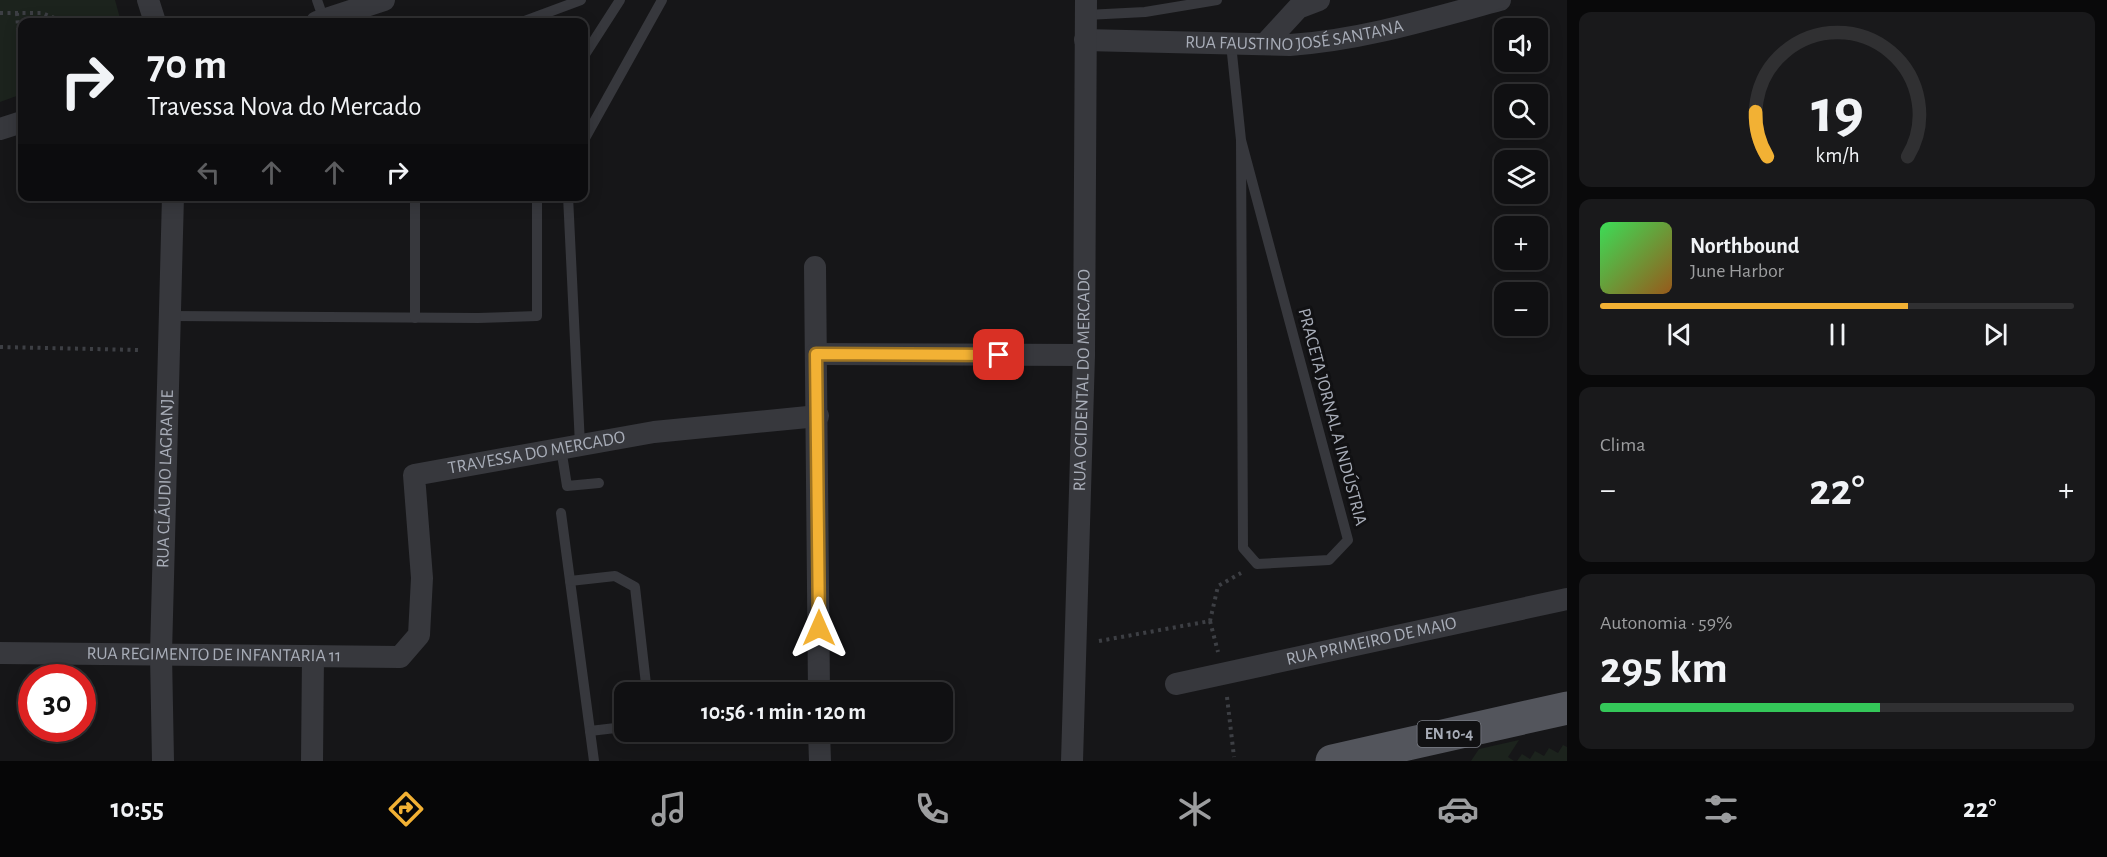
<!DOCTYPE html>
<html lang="pt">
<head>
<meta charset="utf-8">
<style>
  :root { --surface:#101012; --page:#19191b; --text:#f1f3f6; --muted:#9c9d9f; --line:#303032; --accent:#f2b134 }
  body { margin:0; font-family:"Alegreya Sans",sans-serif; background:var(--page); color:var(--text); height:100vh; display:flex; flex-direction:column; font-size:22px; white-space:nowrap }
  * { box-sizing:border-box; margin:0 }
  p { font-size:20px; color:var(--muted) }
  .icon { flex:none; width:33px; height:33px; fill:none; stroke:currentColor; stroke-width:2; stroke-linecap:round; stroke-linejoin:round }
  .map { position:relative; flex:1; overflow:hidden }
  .panel { display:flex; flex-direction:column; gap:12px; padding:12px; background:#09090a; width:540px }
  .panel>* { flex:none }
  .top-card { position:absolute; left:18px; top:18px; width:570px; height:183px; border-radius:12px; box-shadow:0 3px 15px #0003,0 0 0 2px var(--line); background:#101012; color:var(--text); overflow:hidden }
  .tools { position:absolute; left:1494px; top:18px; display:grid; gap:12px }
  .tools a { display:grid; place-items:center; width:54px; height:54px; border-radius:12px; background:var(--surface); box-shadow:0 3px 15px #0003,0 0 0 2px var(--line); font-size:30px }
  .speed { position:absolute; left:18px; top:664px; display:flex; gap:12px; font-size:30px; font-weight:700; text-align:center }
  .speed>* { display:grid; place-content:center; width:78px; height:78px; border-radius:50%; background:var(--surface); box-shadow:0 3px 15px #0003,0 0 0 2px var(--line); line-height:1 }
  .speed .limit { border:9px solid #d22; background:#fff; color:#111 }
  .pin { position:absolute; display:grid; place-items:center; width:51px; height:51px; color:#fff; margin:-26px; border-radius:12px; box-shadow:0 3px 9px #0006 }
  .me { position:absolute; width:66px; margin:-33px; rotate:0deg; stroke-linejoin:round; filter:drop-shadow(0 0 4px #0008) }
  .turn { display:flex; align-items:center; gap:21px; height:126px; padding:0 30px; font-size:27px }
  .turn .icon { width:78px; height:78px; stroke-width:2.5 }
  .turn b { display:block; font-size:42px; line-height:51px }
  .lanes { display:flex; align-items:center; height:57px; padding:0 30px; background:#0003; justify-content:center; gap:30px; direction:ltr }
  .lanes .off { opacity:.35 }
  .big { font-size:45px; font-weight:600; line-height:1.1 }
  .panel .widget { flex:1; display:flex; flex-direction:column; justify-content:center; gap:9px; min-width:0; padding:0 21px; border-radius:12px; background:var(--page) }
  .panel .dial { align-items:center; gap:0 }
  .dial svg { height:156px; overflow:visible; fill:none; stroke:var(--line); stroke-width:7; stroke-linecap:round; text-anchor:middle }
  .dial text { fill:var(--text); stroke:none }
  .song { display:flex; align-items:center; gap:18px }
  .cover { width:72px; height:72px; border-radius:9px; background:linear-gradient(135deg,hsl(130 70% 55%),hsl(30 70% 35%)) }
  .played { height:6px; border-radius:3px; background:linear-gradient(90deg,var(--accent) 65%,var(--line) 65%) }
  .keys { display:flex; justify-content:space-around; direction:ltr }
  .heat { display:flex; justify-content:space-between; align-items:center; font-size:33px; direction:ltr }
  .charge { height:9px; border-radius:4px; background:linear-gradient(90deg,#34c759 59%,var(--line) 0) }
  .trip { position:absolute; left:614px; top:682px; width:339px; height:60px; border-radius:12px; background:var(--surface); box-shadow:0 3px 15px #0003,0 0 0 2px var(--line); font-weight:600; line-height:60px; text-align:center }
  .dock { display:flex; height:96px; justify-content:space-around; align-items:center; background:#060607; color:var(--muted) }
  .dock .icon { width:42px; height:42px }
  .dock .selected { color:var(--accent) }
  .dock b { font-size:27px; color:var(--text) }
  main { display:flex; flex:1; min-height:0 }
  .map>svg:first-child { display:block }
</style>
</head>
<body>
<main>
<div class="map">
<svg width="1567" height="761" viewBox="0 0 1567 761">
  <rect width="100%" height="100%" fill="#161618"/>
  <g fill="#1c231d">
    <path d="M0,0H115L121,22H22V94L0,102Z"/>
    <path d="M1519,740L1508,757L1514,761H1471L1479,749Z"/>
    <path d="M1563,745L1567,747V761H1517L1522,754L1530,759L1535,751L1544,756L1549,748L1558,753Z"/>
  </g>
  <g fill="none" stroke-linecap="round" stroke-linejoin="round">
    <g stroke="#3d3f44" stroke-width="4" stroke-dasharray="3 4.5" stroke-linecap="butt">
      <path d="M0,13H42L64,22"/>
      <path d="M17,13L22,85"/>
      <path d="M0,347L140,350"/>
      <path d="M1210,621L1218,652"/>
      <path d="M1099,641L1210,621L1218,586L1241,573"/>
      <path d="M1227,697L1234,757"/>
    </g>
    <g stroke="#37383d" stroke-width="10">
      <path d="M317,0L324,20"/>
      <path d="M1086,15L1145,12L1217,0"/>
      <path d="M522,22L581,0"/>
      <path d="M1231,44L1241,140L1243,548L1257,564L1329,560L1348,540L1241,140"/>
      <path d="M584,56L620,0"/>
      <path d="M584,140L662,0"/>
      <path d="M568,196L580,445"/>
      <path d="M169,316L478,318L537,316V196"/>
      <path d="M415,318V196"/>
      <path d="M561,448L567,486L599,483"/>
      <path d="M561,513L590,731L624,727"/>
      <path d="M570,581L615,576L635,587L647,693"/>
      <path d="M590,731L594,761"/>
    </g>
    <g stroke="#37383d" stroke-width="22">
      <path d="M148,0L155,22"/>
      <path d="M317,22L384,0"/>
      <path id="s1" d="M1085,40L1290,45C1362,40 1430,19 1500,0"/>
      <path d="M1265,44L1298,8L1319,0"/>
      <path d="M0,129L22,122"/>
      <path d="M815,267L819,693"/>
      <path d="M816,354L1084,355"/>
      <path id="s2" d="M0,653L400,657L419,635L422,578L414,475L654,432L818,416"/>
      <path id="s3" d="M1176,684L1567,599"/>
      <path d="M819,732L820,761"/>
      <path id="s4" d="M163,761L161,654L173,196"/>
      <path d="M312,761L313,656"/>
      <path id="s5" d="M1072,761L1084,355L1086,0"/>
    </g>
    <path stroke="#53555c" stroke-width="33" d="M1332,761L1567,708"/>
  </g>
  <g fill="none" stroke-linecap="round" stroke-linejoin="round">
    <g stroke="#9d7322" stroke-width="15">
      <path id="route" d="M819,628L816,354L999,355"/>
    </g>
    <use href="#route" stroke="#f2b134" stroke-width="10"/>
  </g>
  <g text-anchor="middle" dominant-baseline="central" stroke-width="6" stroke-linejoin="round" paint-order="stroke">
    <rect fill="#111113" stroke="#7b7e86" stroke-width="1.5" x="1417.5" y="721" width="63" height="26" rx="4.5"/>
    <g font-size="16" font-weight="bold" fill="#a8adb8">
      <text x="1449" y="734">EN 10-4</text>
    </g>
    <g font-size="18" fill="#a8adb8" stroke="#111113">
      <text stroke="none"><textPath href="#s1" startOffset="210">RUA FAUSTINO JOSÉ SANTANA</textPath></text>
      <text stroke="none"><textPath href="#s5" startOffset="381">RUA OCIDENTAL DO MERCADO</textPath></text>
      <text transform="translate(1332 417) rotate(75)">PRACETA JORNAL A INDÚSTRIA</text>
      <text stroke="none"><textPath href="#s2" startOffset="714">TRAVESSA DO MERCADO</textPath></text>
      <text stroke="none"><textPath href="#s4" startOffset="282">RUA CLÁUDIO LAGRANJE</textPath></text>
      <text stroke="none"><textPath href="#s3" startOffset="200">RUA PRIMEIRO DE MAIO</textPath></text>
      <text stroke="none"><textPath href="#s2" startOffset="214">RUA REGIMENTO DE INFANTARIA 11</textPath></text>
    </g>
  </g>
</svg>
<div class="tools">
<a><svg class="icon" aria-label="sound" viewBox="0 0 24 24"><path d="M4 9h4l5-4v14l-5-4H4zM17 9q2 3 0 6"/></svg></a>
<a><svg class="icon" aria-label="search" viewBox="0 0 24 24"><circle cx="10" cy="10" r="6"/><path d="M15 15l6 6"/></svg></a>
<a><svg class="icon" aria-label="layers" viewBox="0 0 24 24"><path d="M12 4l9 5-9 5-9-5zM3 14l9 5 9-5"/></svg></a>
<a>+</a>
<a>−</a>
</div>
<div class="speed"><div class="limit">30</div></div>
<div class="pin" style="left:999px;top:355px;background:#d93025"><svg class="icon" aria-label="arrive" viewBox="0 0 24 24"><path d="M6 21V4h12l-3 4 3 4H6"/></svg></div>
<svg class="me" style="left:819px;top:628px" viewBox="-20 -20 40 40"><path d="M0-17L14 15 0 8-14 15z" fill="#f2b134" stroke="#fff" stroke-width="4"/></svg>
<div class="trip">10:56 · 1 min · 120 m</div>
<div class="top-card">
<div class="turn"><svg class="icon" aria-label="right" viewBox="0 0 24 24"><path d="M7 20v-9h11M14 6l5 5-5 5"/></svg><div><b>70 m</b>Travessa Nova do Mercado</div></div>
<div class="lanes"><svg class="icon off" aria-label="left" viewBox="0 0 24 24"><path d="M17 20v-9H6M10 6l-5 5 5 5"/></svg><svg class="icon off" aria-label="ahead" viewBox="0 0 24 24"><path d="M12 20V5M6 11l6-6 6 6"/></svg><svg class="icon off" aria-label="ahead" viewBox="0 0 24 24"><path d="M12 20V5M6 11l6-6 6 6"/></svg><svg class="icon" aria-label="right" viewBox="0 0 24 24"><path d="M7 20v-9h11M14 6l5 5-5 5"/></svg></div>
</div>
</div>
<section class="panel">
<div class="widget dial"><svg viewBox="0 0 100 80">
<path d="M14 69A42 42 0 1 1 86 69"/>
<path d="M14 69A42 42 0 0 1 8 46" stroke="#f2b134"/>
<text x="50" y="56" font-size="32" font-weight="700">19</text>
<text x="50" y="72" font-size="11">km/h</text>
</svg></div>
<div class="widget">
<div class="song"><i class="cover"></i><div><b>Northbound</b><p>June Harbor</p></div></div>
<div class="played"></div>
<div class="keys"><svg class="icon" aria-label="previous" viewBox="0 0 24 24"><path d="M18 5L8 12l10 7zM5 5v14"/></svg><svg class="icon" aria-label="pause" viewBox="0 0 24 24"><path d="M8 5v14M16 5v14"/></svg><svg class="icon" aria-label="next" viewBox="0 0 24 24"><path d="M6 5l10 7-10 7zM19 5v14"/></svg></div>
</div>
<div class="widget"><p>Clima</p>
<div class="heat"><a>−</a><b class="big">22°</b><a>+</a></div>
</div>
<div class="widget"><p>Autonomia · 59%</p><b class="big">295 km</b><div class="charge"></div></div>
</section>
</main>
<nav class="dock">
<b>10:55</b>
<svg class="icon selected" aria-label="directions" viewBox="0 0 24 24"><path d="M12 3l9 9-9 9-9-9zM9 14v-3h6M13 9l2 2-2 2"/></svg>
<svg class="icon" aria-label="music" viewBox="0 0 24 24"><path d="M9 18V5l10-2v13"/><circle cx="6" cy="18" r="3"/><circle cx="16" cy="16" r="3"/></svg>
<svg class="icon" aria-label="phone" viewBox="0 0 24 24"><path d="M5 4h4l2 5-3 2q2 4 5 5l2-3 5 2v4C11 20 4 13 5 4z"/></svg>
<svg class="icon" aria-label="climate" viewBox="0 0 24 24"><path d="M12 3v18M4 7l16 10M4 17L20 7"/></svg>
<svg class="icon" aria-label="car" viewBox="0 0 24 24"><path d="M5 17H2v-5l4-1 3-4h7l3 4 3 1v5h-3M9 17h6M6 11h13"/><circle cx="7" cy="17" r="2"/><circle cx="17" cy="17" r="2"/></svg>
<svg class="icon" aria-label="filters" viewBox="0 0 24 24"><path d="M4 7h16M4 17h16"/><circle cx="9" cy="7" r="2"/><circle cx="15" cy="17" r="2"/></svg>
<b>22°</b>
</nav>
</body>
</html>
